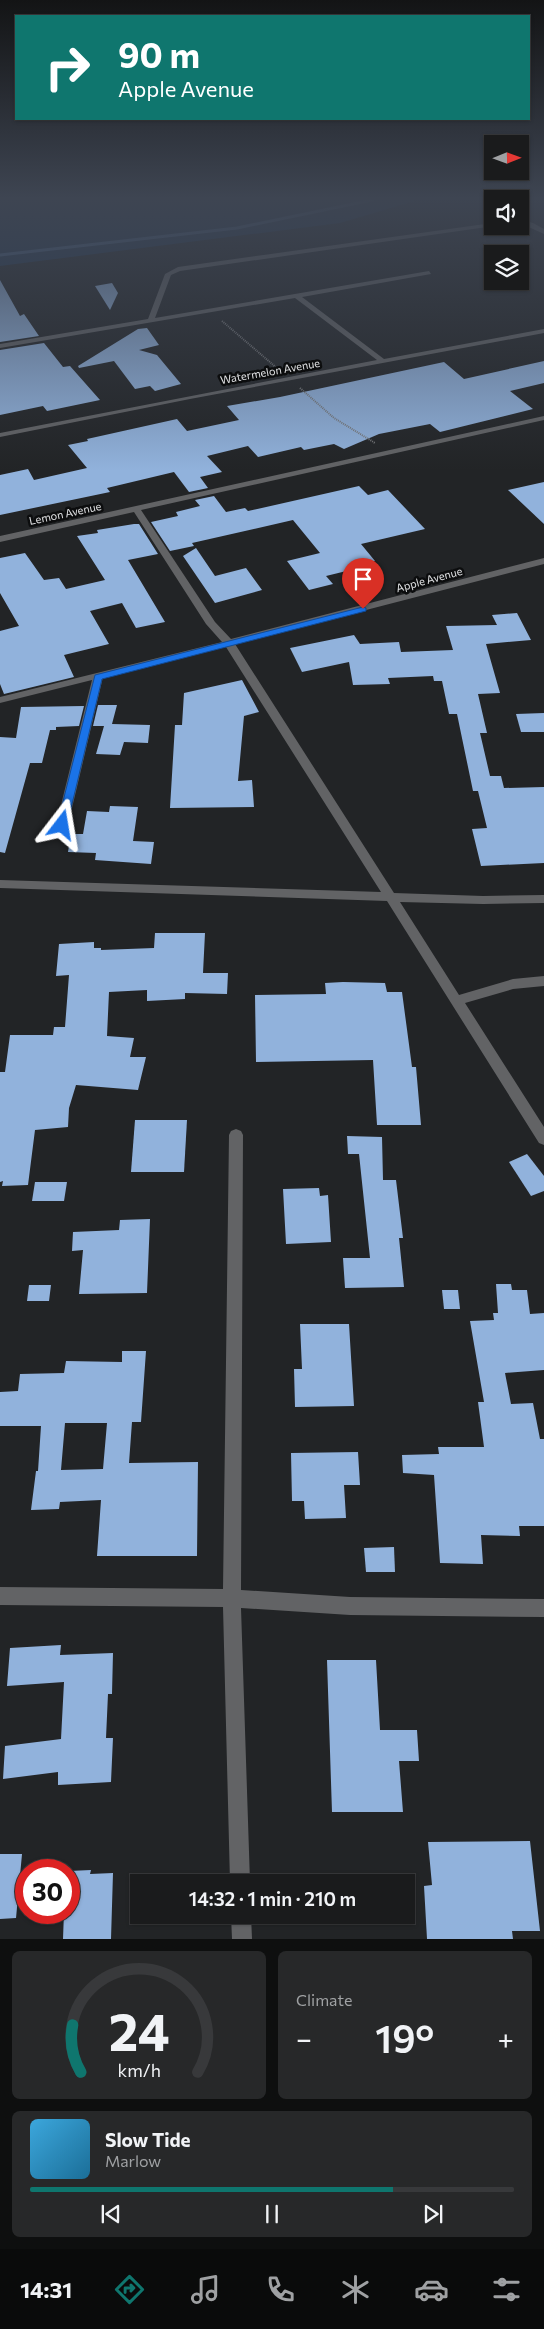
<!DOCTYPE html>
<html lang="en">
<head>
<meta charset="utf-8">
<style>
  :root { --surface:#1a1b1c; --page:#272829; --text:#f1f3f6; --muted:#9fa1a3; --line:#38393b; --accent:#0f766e }
  body { margin:0; font-family:Commissioner,sans-serif; background:var(--page); color:var(--text); height:100vh; display:flex; flex-direction:column; font-size:19px; white-space:nowrap }
  * { box-sizing:border-box; margin:0 }
  p { font-size:16px; color:var(--muted) }
  .icon { flex:none; width:28px; height:28px; fill:none; stroke:currentColor; stroke-width:2; stroke-linecap:round; stroke-linejoin:round }
  .map { position:relative; height:1939px; overflow:hidden }
  .side { display:flex; flex-direction:column; gap:12px; padding:12px; background:#0e0f0f; flex:1 }
  .side>* { flex:none }
  .guide { position:absolute; left:15px; top:15px; width:515px; height:105px; border-radius:0px; box-shadow:0 1px 4px #0004,0 0 0 1px var(--line); background:#0f766e; color:#fff; overflow:hidden }
  .needle { width:32px; rotate:89deg }
  .fabs { position:absolute; left:484px; top:135px; display:grid; gap:10px }
  .fabs a { display:grid; place-items:center; width:45px; height:45px; border-radius:0px; background:var(--surface); box-shadow:0 1px 4px #0004,0 0 0 1px var(--line); font-size:25px }
  .speed { position:absolute; left:15px; top:1859px; display:flex; gap:10px; font-size:25px; font-weight:700; text-align:center }
  .speed>* { display:grid; place-content:center; width:65px; height:65px; border-radius:50%; background:var(--surface); box-shadow:0 1px 4px #0004,0 0 0 1px var(--line); line-height:1 }
  .speed .limit { border:8px solid #d22; background:#fff; color:#111 }
  .pin { position:absolute; display:grid; place-items:center; width:42px; height:42px; color:#fff; margin:-51px -21px; border-radius:50% 50% 50% 0; rotate:-45deg; box-shadow:0 0 5px #0007 }
  .pin .icon { rotate:45deg }
  .me { position:absolute; width:55px; margin:-28px; rotate:14deg; stroke-linejoin:round; filter:drop-shadow(0 0 4px #0008) }
  .turn { display:flex; align-items:center; gap:18px; height:105px; padding:0 20px; font-size:22px }
  .turn .icon { width:65px; height:65px; stroke-width:2.5 }
  .turn b { display:block; font-size:35px; line-height:42px }
  .big { font-size:38px; font-weight:600; line-height:1.1 }
  .side .tile { flex:1; display:flex; flex-direction:column; justify-content:center; gap:8px; min-width:0; padding:0 18px; border-radius:8px; background:var(--page) }
  .side .dial { align-items:center; gap:0 }
  .dial svg { height:130px; overflow:visible; fill:none; stroke:var(--line); stroke-width:7; stroke-linecap:round; text-anchor:middle }
  .dial text { fill:var(--text); stroke:none }
  .song { display:flex; align-items:center; gap:15px }
  .cover { width:60px; height:60px; border-radius:8px; background:linear-gradient(135deg,hsl(200 70% 55%),hsl(200 70% 35%)) }
  .played { height:5px; border-radius:2px; background:linear-gradient(90deg,var(--accent) 75%,var(--line) 75%) }
  .keys { display:flex; justify-content:space-around; direction:ltr }
  .heat { display:flex; justify-content:space-between; align-items:center; font-size:28px; direction:ltr }
  .side .tiles { flex:1; display:grid; gap:12px; grid-template-columns:1fr 1fr }
  .tile:last-child { grid-column:span 2 }
  .trip { position:absolute; left:130px; top:1874px; width:285px; height:50px; border-radius:0px; background:var(--surface); box-shadow:0 1px 4px #0004,0 0 0 1px var(--line); font-weight:600; line-height:50px; text-align:center }
  .tab-bar { display:flex; height:80px; justify-content:space-around; align-items:center; background:#0a0b0b; color:var(--muted) }
  .tab-bar .icon { width:35px; height:35px }
  .tab-bar .current { color:var(--accent) }
  .tab-bar b { font-size:22px; color:var(--text) }
  .map>svg:first-child { display:block }
</style>
</head>
<body>
<div class="map">
<svg width="544" height="1939" viewBox="0 0 544 1939">
  <rect width="100%" height="100%" fill="#222426"/>
  <path fill="#203652" d="M0,200H418L340,223L0,266Z"/>
  <g fill="none" stroke-linecap="round" stroke-linejoin="round">
    <path stroke="#48658c" stroke-width="3" d="M0,255L237,228L372,200"/>
  </g>
  <g fill="#91b2dc" fill-rule="evenodd">
    <path d="M0,280L20,316L24,314L39,336L0,342Z"/>
    <path d="M112,283L118,293L110,310L95,286Z"/>
    <path d="M147,328L159,345L139,350L157,355L181,384L155,391L150,386L135,389L114,361L79,368L78,366L138,329Z"/>
    <path d="M44,343L63,367L70,366L100,400L47,411L43,406L0,415V350Z"/>
    <path d="M544,361V383L510,391L533,409L440,432L430,424L379,434L344,449L334,444L304,450L301,447L258,457L248,446L207,456L222,472L200,477L208,488L189,492L174,472L107,488L110,492L0,515V475L28,469L34,480L87,468L68,445L88,441L87,439L177,419L187,431L239,420L227,406L280,397L444,362L464,379Z"/>
    <path d="M544,482V524L508,490Z"/>
    <path d="M359,486L368,495L388,490L425,529L361,544L375,561L369,562L371,565L326,576L333,584L309,590L287,561L320,553L293,520L192,543L194,546L170,551L151,522L178,516L176,512L200,506L195,500L214,496L226,512L245,508L248,511Z"/>
    <path d="M134,524H139L158,554L128,560L165,622L136,628L122,603L90,611L109,644L64,655L74,677L4,694L0,684V631L19,626L0,593V558L25,553L44,580L59,578L66,589L105,580L77,536L98,533L97,530Z"/>
    <path d="M196,548L215,576L246,568L262,590L215,603L183,556Z"/>
    <path d="M517,613L531,640L486,644L500,693L478,694L487,733H480L490,776H501L504,788L544,787V863L481,866L472,829L487,828L478,791H473L457,714H449L442,681H434L433,676L388,678L390,684L353,685L349,662L302,672L290,648L354,635L360,644L399,642L401,652L453,650L446,626L497,625L492,615Z"/>
    <path d="M242,680L259,712L244,716L238,781L252,780L254,807L170,808L175,725H182L184,693Z"/>
    <path d="M98,705H117L112,724L150,725L148,743L124,742L120,755L96,754L104,726H93Z"/>
    <path d="M84,706L79,726L56,727V730H50L42,763H30L5,853L0,852V737L16,738L21,707Z"/>
    <path d="M544,713V732H521L516,714Z"/>
    <path d="M110,806L138,807L133,841L154,842L151,864L95,860L96,853L68,852L71,834H83L87,811L109,812Z"/>
    <path d="M155,933H205L203,973H228L227,994L185,993V999L147,1001V990L109,992L107,1036L134,1038L130,1057H146L138,1090L76,1085L69,1108L68,1127L35,1130L28,1185L2,1186L3,1181L0,1182V1072H5L10,1035H53L54,1027H65L69,975L56,976L59,944L94,942V948H101V950L154,948Z"/>
    <path d="M343,982L385,983L387,992H402L412,1067H416L421,1125H377L373,1060L256,1062L255,995L326,994L325,983Z"/>
    <path d="M135,1120H187L184,1172H131Z"/>
    <path d="M347,1136L382,1137L383,1180H396L403,1238H399L404,1287L345,1288L343,1258H370L359,1154H348Z"/>
    <path d="M527,1154L544,1176V1191L531,1196L509,1162Z"/>
    <path d="M35,1182H67L64,1201H32Z"/>
    <path d="M319,1188L320,1196L328,1195L331,1242L286,1244L283,1189Z"/>
    <path d="M150,1219L147,1293L79,1294L83,1250L72,1251L73,1232L119,1230L120,1220Z"/>
    <path d="M496,1284H511L512,1290H527L530,1314L544,1313V1370L505,1373L511,1404L533,1403L540,1439H544V1526H519L520,1536L481,1535L483,1564L440,1563L434,1475L403,1473L402,1455L439,1454L438,1447H484L478,1402H484L470,1321L494,1320L493,1313H498Z"/>
    <path d="M29,1285H51L49,1301H27Z"/>
    <path d="M442,1290H458L460,1309H444Z"/>
    <path d="M300,1324H349L354,1406L295,1407L294,1369H302Z"/>
    <path d="M122,1351H146L141,1422H132L129,1463L198,1462L197,1556H97L101,1500L60,1502L59,1509L31,1510L36,1471H38L41,1426H0V1392L18,1391L20,1374L64,1373L66,1361L122,1362ZM65,1423H107L103,1469L61,1470Z"/>
    <path d="M358,1452L360,1485H344L346,1518L305,1519L304,1501H292L291,1453Z"/>
    <path d="M394,1547L395,1572H366L364,1548Z"/>
    <path d="M61,1645L60,1655L113,1653L112,1694H108L106,1738H113L111,1782L58,1785V1772L3,1779L5,1746L61,1739L64,1682L7,1686L10,1648Z"/>
    <path d="M327,1660H376L380,1730H417L419,1761H399L403,1812H332Z"/>
    <path d="M530,1841L540,1931H512L513,1939H427L424,1886L432,1885L428,1842Z"/>
    <path d="M0,1854H22L16,1918L0,1919Z"/>
    <path d="M91,1870L90,1874L113,1873L111,1939H63L64,1912H69V1871Z"/>
  </g>
  <g fill="none" stroke-linecap="round" stroke-linejoin="round">
    <g stroke="#797a7c" stroke-width="2" stroke-dasharray="1 1" stroke-linecap="butt">
      <path d="M222,321L278,369"/>
      <path d="M300,388L334,418L375,443"/>
    </g>
    <g fill="#626365" fill-rule="evenodd">
      <path d="M520,219L533,223L544,229V234L520,223Z"/>
      <path d="M492,223L494,226L180,271L171,275L155,318L429,271L431,274L302,297L384,359L544,329V333L190,399L0,437V433L377,360L295,298L0,348V344L148,319L165,274L178,267Z"/>
      <path d="M544,416V420L141,510L215,622L231,639L544,558V564L235,644L394,893L483,896L544,895V903L483,904L400,902L459,995L513,979L544,976V986L513,989L465,1003L544,1127V1145L539,1143L387,901L0,888V880L381,892L226,647L103,677L68,825L66,828H58L56,825L92,680L0,703V697L222,642L206,624L134,512L0,542V536Z"/>
      <path d="M236,1129L241,1131L243,1135L241,1590L350,1597L544,1599V1617L350,1615L241,1608L250,1882H230L223,1607L0,1605V1587L223,1589L229,1135L231,1131Z"/>
      <path d="M231,1915H251L252,1939H232Z"/>
    </g>
  </g>
  <linearGradient id="sky" x2="0" y2="1"><stop stop-color="#131415"/><stop offset="0.42" stop-color="#3e4552"/><stop offset="1" stop-color="#3e4552" stop-opacity="0"/></linearGradient>
  <rect width="544" height="471" fill="url(#sky)"/>
  <path fill="#1a73e8" stroke="#114b97" d="M363,607L366,608V611L102,679L67,825L65,828H58L57,825L95,675Z"/>
  <g text-anchor="middle" dominant-baseline="central" stroke-width="5" stroke-linejoin="round" paint-order="stroke">
    <g font-size="11" fill="#e1e2e4" stroke="#0c0d0e">
      <text transform="translate(270 371) rotate(-10)">Watermelon Avenue</text>
      <text transform="translate(65 513) rotate(-12)">Lemon Avenue</text>
      <text transform="translate(429 579) rotate(-15)">Apple Avenue</text>
    </g>
  </g>
</svg>
<div class="fabs">
<a><svg class="needle" viewBox="-14 -14 28 28"><path d="M0-13l5 13h-10z" fill="#e53935"/><path d="M0 13l5-13h-10z" fill="#9fa1a3"/></svg></a>
<a><svg class="icon" aria-label="sound" viewBox="0 0 24 24"><path d="M4 9h4l5-4v14l-5-4H4zM17 9q2 3 0 6"/></svg></a>
<a><svg class="icon" aria-label="layers" viewBox="0 0 24 24"><path d="M12 4l9 5-9 5-9-5zM3 14l9 5 9-5"/></svg></a>
</div>
<div class="speed"><div class="limit">30</div></div>
<div class="pin" style="left:363px;top:609px;background:#d93025"><svg class="icon" aria-label="arrive" viewBox="0 0 24 24"><path d="M6 21V4h12l-3 4 3 4H6"/></svg></div>
<svg class="me" style="left:62px;top:825px" viewBox="-20 -20 40 40"><path d="M0-17L14 15 0 8-14 15z" fill="#1a73e8" stroke="#fff" stroke-width="4"/></svg>
<div class="trip">14:32 · 1 min · 210 m</div>
<div class="guide">
<div class="turn"><svg class="icon" aria-label="right" viewBox="0 0 24 24"><path d="M7 20v-9h11M14 6l5 5-5 5"/></svg><div><b>90 m</b>Apple Avenue</div></div>
</div>
</div>
<section class="side">
<div class="tiles">
<div class="tile dial"><svg viewBox="0 0 100 80">
<path d="M14 69A42 42 0 1 1 86 69"/>
<path d="M14 69A42 42 0 0 1 9 40" stroke="#0f766e"/>
<text x="50" y="56" font-size="32" font-weight="700">24</text>
<text x="50" y="72" font-size="11">km/h</text>
</svg></div>
<div class="tile"><p>Climate</p>
<div class="heat"><a>−</a><b class="big">19°</b><a>+</a></div>
</div>
<div class="tile">
<div class="song"><i class="cover"></i><div><b>Slow Tide</b><p>Marlow</p></div></div>
<div class="played"></div>
<div class="keys"><svg class="icon" aria-label="previous" viewBox="0 0 24 24"><path d="M18 5L8 12l10 7zM5 5v14"/></svg><svg class="icon" aria-label="pause" viewBox="0 0 24 24"><path d="M8 5v14M16 5v14"/></svg><svg class="icon" aria-label="next" viewBox="0 0 24 24"><path d="M6 5l10 7-10 7zM19 5v14"/></svg></div>
</div>
</div>
</section>
<nav class="tab-bar">
<b>14:31</b>
<svg class="icon current" aria-label="directions" viewBox="0 0 24 24"><path d="M12 3l9 9-9 9-9-9zM9 14v-3h6M13 9l2 2-2 2"/></svg>
<svg class="icon" aria-label="music" viewBox="0 0 24 24"><path d="M9 18V5l10-2v13"/><circle cx="6" cy="18" r="3"/><circle cx="16" cy="16" r="3"/></svg>
<svg class="icon" aria-label="phone" viewBox="0 0 24 24"><path d="M5 4h4l2 5-3 2q2 4 5 5l2-3 5 2v4C11 20 4 13 5 4z"/></svg>
<svg class="icon" aria-label="climate" viewBox="0 0 24 24"><path d="M12 3v18M4 7l16 10M4 17L20 7"/></svg>
<svg class="icon" aria-label="car" viewBox="0 0 24 24"><path d="M5 17H2v-5l4-1 3-4h7l3 4 3 1v5h-3M9 17h6M6 11h13"/><circle cx="7" cy="17" r="2"/><circle cx="17" cy="17" r="2"/></svg>
<svg class="icon" aria-label="filters" viewBox="0 0 24 24"><path d="M4 7h16M4 17h16"/><circle cx="9" cy="7" r="2"/><circle cx="15" cy="17" r="2"/></svg>
</nav>
</body>
</html>
